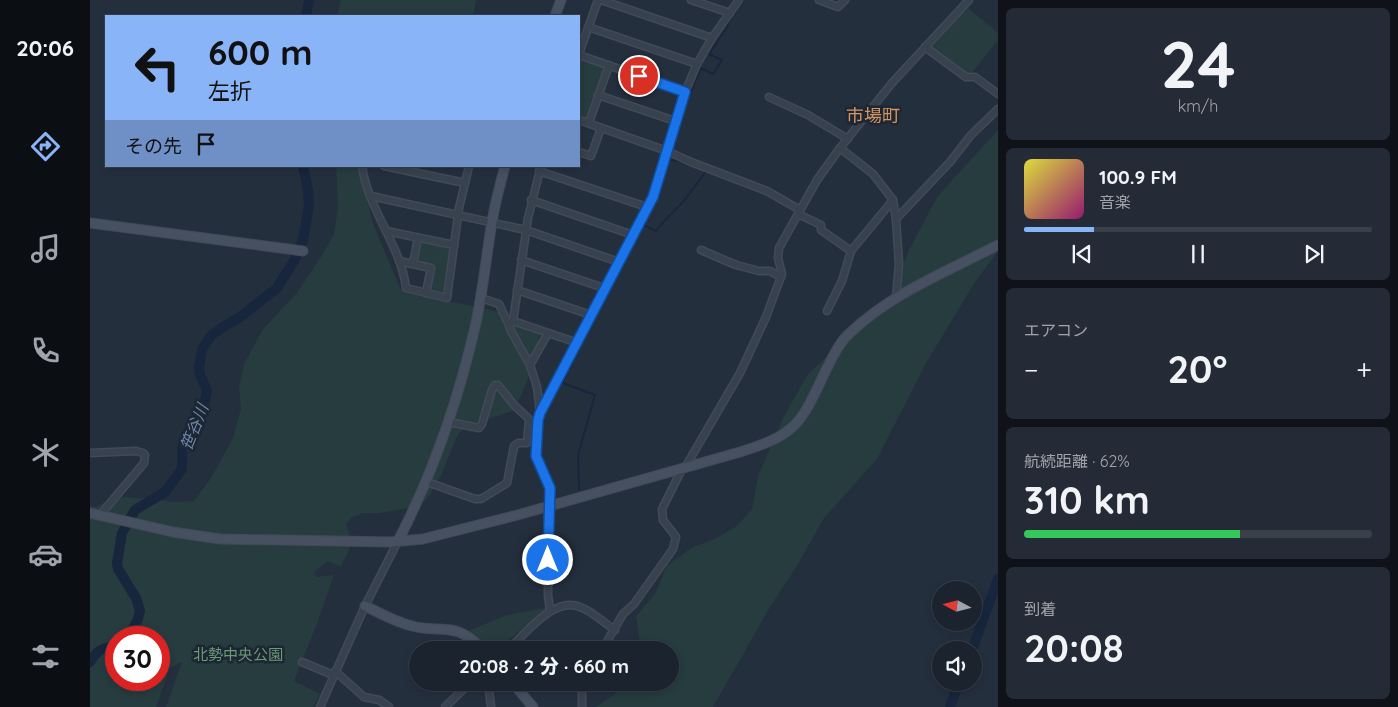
<!DOCTYPE html>
<html lang="ja">
<head>
<meta charset="utf-8">
<style>
  :root { --surface:#1b232e; --page:#242b36; --text:#f1f3f6; --muted:#a0a4aa; --line:#39404a; --accent:#8ab4f8 }
  body { margin:0; font-family:Quicksand,"Noto Sans JP",sans-serif; background:var(--page); color:var(--text); height:100vh; display:flex; flex-direction:column; font-size:19px; white-space:nowrap }
  * { box-sizing:border-box; margin:0 }
  p { font-size:16px; color:var(--muted) }
  .icon { flex:none; width:28px; height:28px; fill:none; stroke:currentColor; stroke-width:2; stroke-linecap:round; stroke-linejoin:round }
  .map { position:relative; flex:1; overflow:hidden }
  .drawer { display:flex; flex-direction:column; gap:8px; padding:8px; background:#0f1319; width:400px }
  .drawer>* { flex:none }
  .hud { position:absolute; left:15px; top:15px; width:475px; height:152px; border-radius:0px; box-shadow:0 2px 8px #0003,0 0 0 1px var(--line); background:#8ab4f8; color:#111; overflow:hidden }
  .needle { width:32px; rotate:277deg }
  .buttons { position:absolute; left:842px; top:581px; display:grid; gap:10px }
  .buttons a { display:grid; place-items:center; width:50px; height:50px; border-radius:50%; background:var(--surface); box-shadow:0 2px 8px #0003,0 0 0 1px var(--line); font-size:25px }
  .speed { position:absolute; left:15px; top:626px; display:flex; gap:10px; font-size:25px; font-weight:700; text-align:center }
  .speed>* { display:grid; place-content:center; width:65px; height:65px; border-radius:50%; background:var(--surface); box-shadow:0 2px 8px #0003,0 0 0 1px var(--line); line-height:1 }
  .speed .limit { border:8px solid #d22; background:#fff; color:#111 }
  .pin { position:absolute; display:grid; place-items:center; width:42px; height:42px; color:#fff; margin:-21px; border:2px solid #fff; border-radius:50%; box-shadow:0 1px 5px #0007 }
  .me { position:absolute; width:55px; margin:-28px; rotate:0deg; stroke-linejoin:round; filter:drop-shadow(0 0 4px #0008) }
  .turn { display:flex; align-items:center; gap:18px; height:105px; padding:0 20px; font-size:22px }
  .turn .icon { width:65px; height:65px; stroke-width:2.5 }
  .turn b { display:block; font-size:35px; line-height:42px }
  .then { display:flex; align-items:center; height:48px; padding:0 20px; background:#0003; gap:10px; font-size:19px }
  .big { font-size:38px; font-weight:800; line-height:1.1 }
  .drawer .card { flex:1; display:flex; flex-direction:column; justify-content:center; gap:8px; min-width:0; padding:0 18px; border-radius:8px; background:var(--page) }
  .drawer .dial { align-items:center; gap:0 }
  .dial b { font-size:65px; line-height:1 }
  .song { display:flex; align-items:center; gap:15px }
  .cover { width:60px; height:60px; border-radius:8px; background:linear-gradient(135deg,hsl(60 70% 55%),hsl(320 70% 35%)) }
  .played { height:5px; border-radius:2px; background:linear-gradient(90deg,var(--accent) 20%,var(--line) 20%) }
  .keys { display:flex; justify-content:space-around; direction:ltr }
  .heat { display:flex; justify-content:space-between; align-items:center; font-size:28px; direction:ltr }
  .charge { height:8px; border-radius:4px; background:linear-gradient(90deg,#34c759 62%,var(--line) 0) }
  .trip { position:absolute; left:319px; top:641px; width:270px; height:50px; border-radius:25px; background:var(--surface); box-shadow:0 2px 8px #0003,0 0 0 1px var(--line); font-weight:800; line-height:50px; text-align:center }
  main { display:flex; flex:1; min-height:0 }
  .tabs { display:flex; flex-direction:column; width:90px; justify-content:space-around; align-items:center; background:#0b0e12; color:var(--muted) }
  .tabs .icon { width:35px; height:35px }
  .tabs .selected { color:var(--accent) }
  .tabs b { font-size:22px; color:var(--text) }
  .map>svg:first-child { display:block }
</style>
</head>
<body>
<main>
<nav class="tabs">
<b>20:06</b>
<svg class="icon selected" aria-label="directions" viewBox="0 0 24 24"><path d="M12 3l9 9-9 9-9-9zM9 14v-3h6M13 9l2 2-2 2"/></svg>
<svg class="icon" aria-label="music" viewBox="0 0 24 24"><path d="M9 18V5l10-2v13"/><circle cx="6" cy="18" r="3"/><circle cx="16" cy="16" r="3"/></svg>
<svg class="icon" aria-label="phone" viewBox="0 0 24 24"><path d="M5 4h4l2 5-3 2q2 4 5 5l2-3 5 2v4C11 20 4 13 5 4z"/></svg>
<svg class="icon" aria-label="climate" viewBox="0 0 24 24"><path d="M12 3v18M4 7l16 10M4 17L20 7"/></svg>
<svg class="icon" aria-label="car" viewBox="0 0 24 24"><path d="M5 17H2v-5l4-1 3-4h7l3 4 3 1v5h-3M9 17h6M6 11h13"/><circle cx="7" cy="17" r="2"/><circle cx="17" cy="17" r="2"/></svg>
<svg class="icon" aria-label="filters" viewBox="0 0 24 24"><path d="M4 7h16M4 17h16"/><circle cx="9" cy="7" r="2"/><circle cx="15" cy="17" r="2"/></svg>
</nav>
<div class="map">
<svg width="908" height="707" viewBox="0 0 908 707">
  <rect width="100%" height="100%" fill="#242f3e"/>
  <g fill="#263c3f" fill-rule="evenodd">
    <path d="M251,0H386L383,16H247Z"/>
    <path d="M877,7L908,33V40L880,75L842,47Z"/>
    <path d="M489,59L512,67L514,71L498,117L494,120L489,118Z"/>
    <path d="M908,130V251L885,282L836,363L787,459L734,518L708,564L680,607L623,707H506L525,694L532,683L580,682V650H551L546,616L565,594L577,566L601,548L624,539L647,526L662,509L668,476L694,416L718,374L800,298L819,250L847,197Z"/>
    <path d="M246,166H269L283,224L311,290L351,300L401,310L437,321L449,334C447,361 436,386 423,411L381,424L368,434L352,473L340,495L332,504L315,509L289,513H272L261,518L256,524L262,543L251,567L238,561L224,572L226,577L244,575L226,626L204,681L230,694L223,707H76L92,662L80,668L66,707H0V506L6,507L20,499L37,497L86,502L104,501L121,478L143,438L151,409L149,387L154,364L173,329L206,294L232,255L244,234L248,208ZM26,638H69V680H26Z"/>
    <path d="M329,241L357,247L360,251L355,293L351,295L338,291L343,267L326,263Z"/>
    <path d="M460,607L441,621L407,650H400L378,631L417,615Z"/>
  </g>
  <g fill="none" stroke-linecap="round" stroke-linejoin="round">
    <g stroke="#17263c" stroke-width="2">
      <path d="M582,147C590,119 599,94 611,68L623,74L632,60L619,54L638,26L637,24L654,0"/>
      <path d="M489,490L488,455L505,395L473,383V381L524,279L554,225L566,231C573,221 582,213 591,204C600,194 608,182 616,171L590,161L579,160V159"/>
      <path d="M413,650L431,633"/>
    </g>
    <g stroke="#17263c" stroke-width="10">
      <path d="M216,16L219,0"/>
      <path d="M38,638L48,619L50,611L46,598L28,569L27,563L32,533L45,510L75,492L92,469V448L101,427L115,401L117,390L110,375L109,367L112,349L121,336L130,329L150,317L187,288L205,259L213,240L219,205L218,190L213,166"/>
      <path d="M882,650L908,579"/>
      <path d="M0,662C9,648 11,649 26,646"/>
      <path d="M860,707L869,682"/>
    </g>
    <g stroke="#414a57" stroke-width="9">
      <g id="street">
        <path d="M511,0L622,38"/>
        <path d="M601,0L640,13"/>
        <path d="M729,0L748,7L755,0"/>
        <path d="M498,27L607,64"/>
        <path d="M835,47L876,77H885L908,94"/>
        <path d="M489,54L508,0"/>
        <path d="M489,55L595,92"/>
        <path d="M508,95L585,121"/>
        <path d="M679,97L718,115L758,139"/>
        <path d="M489,120L577,151L601,162L677,191L710,210"/>
        <path d="M499,123L519,65"/>
        <path d="M750,148L783,174L803,200L806,219L860,162L881,135L908,109"/>
        <path d="M489,152L501,156L511,128"/>
        <path d="M272,166C278,210 311,245 316,288L357,298L369,208L379,166"/>
        <path d="M294,166L375,183"/>
        <path d="M449,171L557,207"/>
        <path d="M281,196L436,230L529,262"/>
        <path d="M441,200L543,235"/>
        <path d="M708,214L731,225V230L761,251"/>
        <path d="M296,231L364,245"/>
        <path d="M611,250L646,265L669,271H680L691,277"/>
        <path d="M431,260L514,288"/>
        <path d="M309,261L341,268L336,293"/>
        <path d="M323,264L328,238"/>
        <path d="M427,290L501,315"/>
        <path d="M391,298L409,304L419,325"/>
        <path d="M806,298L809,264L806,219"/>
        <path d="M737,311L752,281L761,251L803,200"/>
        <path d="M423,321L488,343"/>
        <path d="M440,365L458,333"/>
        <path d="M450,412L447,387L440,365L421,331L419,325L423,321L438,218L451,166"/>
        <path d="M0,453L46,451L53,453L55,455L54,463L11,514"/>
        <path d="M596,466L650,373L676,317L692,274L688,258L689,248L727,180L750,148L802,83L879,0"/>
        <path d="M337,482L385,499H391L417,483L424,446L428,443H437L439,419L424,405L408,385H405L402,390L392,424L389,428L359,422"/>
        <path d="M458,506V595L460,611"/>
        <path d="M460,506L459,488L446,457L448,420L450,413L563,197L591,102L607,64L622,38L649,0"/>
        <path d="M418,650C435,634 464,596 490,607C502,611 514,623 525,630"/>
        <path d="M512,650L533,614L544,604L583,549L586,537L573,520L572,509L593,467"/>
        <path d="M212,662L243,675"/>
        <path d="M245,671L274,697L289,700L299,707"/>
        <path d="M398,682L401,707"/>
        <path d="M230,707L275,606L308,541"/>
        <path d="M355,707L381,682"/>
        <path d="M492,707V682"/>
      </g>
    </g>
    <g stroke="#414a57" stroke-width="11">
      <g id="secondary">
        <path d="M465,16L471,0"/>
        <path d="M0,223L213,251"/>
        <path d="M0,513L83,532L130,539L301,542L333,539L431,514L650,452C708,434 711,423 736,370C743,357 749,342 761,332C802,293 858,271 908,245"/>
        <path d="M308,541C343,473 368,401 385,327C393,292 396,257 402,222C405,203 410,185 415,166"/>
        <path d="M275,606C290,613 305,622 322,626C354,634 365,620 393,650"/>
        <path d="M422,682L443,707"/>
      </g>
    </g>
    <use href="#street" stroke="#38414e" stroke-width="6"/>
    <use href="#secondary" stroke="#465061" stroke-width="9"/>
  </g>
  <g fill="none" stroke-linecap="round" stroke-linejoin="round">
    <g stroke="#114b97" stroke-width="12">
      <path id="route" d="M458,560L460,488L446,456L448,420L450,413L563,197L595,92L549,76"/>
    </g>
    <use href="#route" stroke="#1a73e8" stroke-width="9"/>
  </g>
  <g text-anchor="middle" dominant-baseline="central" stroke-width="5" stroke-linejoin="round" paint-order="stroke">
    <g font-size="15" fill="#6b9a76" stroke="#1d2633">
      <text x="148" y="654">北勢中央公園</text>
    </g>
    <g font-size="16" font-style="italic" fill="#6d86a8" stroke="#1d2633">
      <text transform="translate(104 427) rotate(-68)">笹谷川</text>
    </g>
    <g font-size="18" fill="#d59563" stroke="#1d2633">
      <text x="783" y="115">市場町</text>
    </g>
  </g>
</svg>
<div class="buttons">
<a><svg class="needle" viewBox="-14 -14 28 28"><path d="M0-13l5 13h-10z" fill="#e53935"/><path d="M0 13l5-13h-10z" fill="#a0a4aa"/></svg></a>
<a><svg class="icon" aria-label="sound" viewBox="0 0 24 24"><path d="M4 9h4l5-4v14l-5-4H4zM17 9q2 3 0 6"/></svg></a>
</div>
<div class="speed"><div class="limit">30</div></div>
<div class="pin" style="left:549px;top:76px;background:#d93025"><svg class="icon" aria-label="arrive" viewBox="0 0 24 24"><path d="M6 21V4h12l-3 4 3 4H6"/></svg></div>
<svg class="me" style="left:458px;top:560px" viewBox="-20 -20 40 40"><circle r="17" fill="#1a73e8" stroke="#fff" stroke-width="3"/><path d="M0-11L8 9 0 5-8 9z" fill="#fff"/></svg>
<div class="trip">20:08 · 2 分 · 660 m</div>
<div class="hud">
<div class="turn"><svg class="icon" aria-label="left" viewBox="0 0 24 24"><path d="M17 20v-9H6M10 6l-5 5 5 5"/></svg><div><b>600 m</b>左折</div></div>
<div class="then">その先<svg class="icon" aria-label="arrive" viewBox="0 0 24 24"><path d="M6 21V4h12l-3 4 3 4H6"/></svg></div>
</div>
</div>
<section class="drawer">
<div class="card dial"><b>24</b><p>km/h</p></div>
<div class="card">
<div class="song"><i class="cover"></i><div><b>100.9 FM</b><p>音楽</p></div></div>
<div class="played"></div>
<div class="keys"><svg class="icon" aria-label="previous" viewBox="0 0 24 24"><path d="M18 5L8 12l10 7zM5 5v14"/></svg><svg class="icon" aria-label="pause" viewBox="0 0 24 24"><path d="M8 5v14M16 5v14"/></svg><svg class="icon" aria-label="next" viewBox="0 0 24 24"><path d="M6 5l10 7-10 7zM19 5v14"/></svg></div>
</div>
<div class="card"><p>エアコン</p>
<div class="heat"><a>−</a><b class="big">20°</b><a>+</a></div>
</div>
<div class="card"><p>航続距離 · 62%</p><b class="big">310 km</b><div class="charge"></div></div>
<div class="card"><p>到着</p><b class="big">20:08</b></div>
</section>
</main>
</body>
</html>
